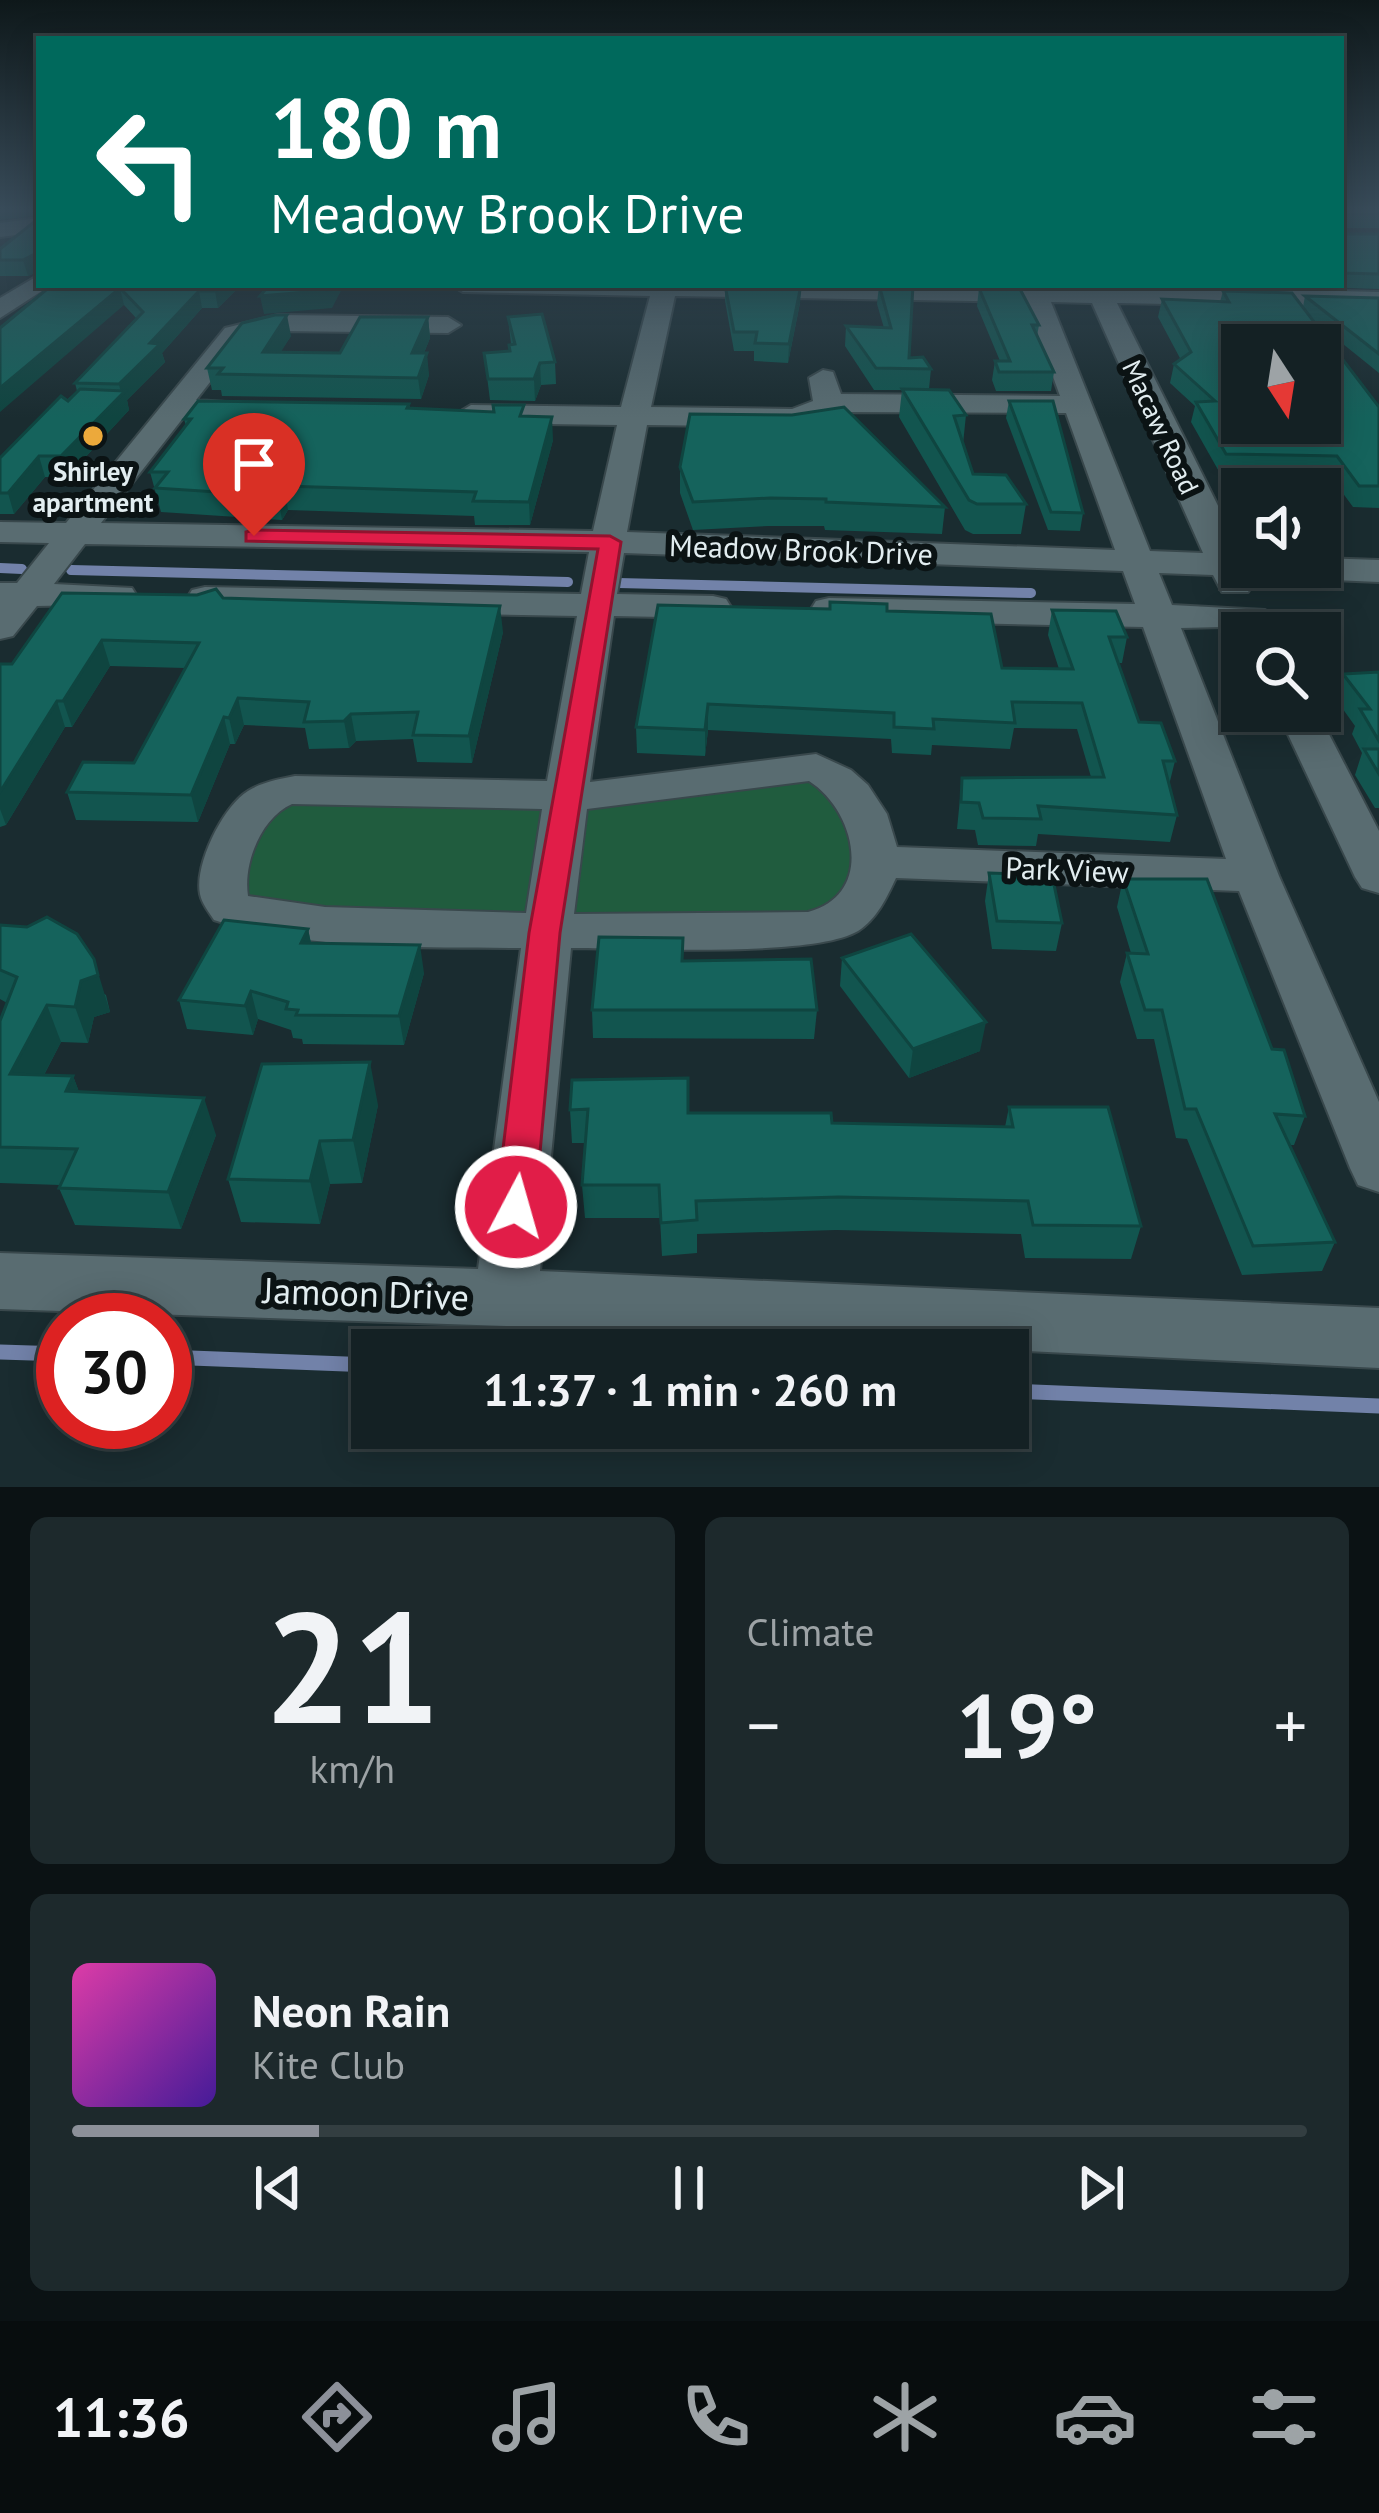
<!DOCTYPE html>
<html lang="en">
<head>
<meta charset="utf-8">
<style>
  :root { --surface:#142124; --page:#1d292c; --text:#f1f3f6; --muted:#9da3a6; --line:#333e41; --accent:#8c9099 }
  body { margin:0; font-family:"PT Sans",sans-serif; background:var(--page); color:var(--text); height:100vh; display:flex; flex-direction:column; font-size:45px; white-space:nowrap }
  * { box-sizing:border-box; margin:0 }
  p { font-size:39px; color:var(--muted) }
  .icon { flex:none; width:66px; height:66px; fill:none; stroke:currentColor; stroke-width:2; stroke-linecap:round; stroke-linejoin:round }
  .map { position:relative; height:1487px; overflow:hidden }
  .sheet { display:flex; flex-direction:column; gap:30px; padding:30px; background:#0b1214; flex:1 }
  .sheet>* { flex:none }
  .hud { position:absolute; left:36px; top:36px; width:1308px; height:252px; border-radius:0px; box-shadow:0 6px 30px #0003,0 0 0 3px var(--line); background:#00695c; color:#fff; overflow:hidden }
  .needle { width:78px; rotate:168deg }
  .controls { position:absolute; left:1221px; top:324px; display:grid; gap:24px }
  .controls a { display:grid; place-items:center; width:120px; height:120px; border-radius:0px; background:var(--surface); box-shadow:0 6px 30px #0003,0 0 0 3px var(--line); font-size:60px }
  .speed { position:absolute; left:36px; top:1293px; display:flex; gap:24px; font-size:60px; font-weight:700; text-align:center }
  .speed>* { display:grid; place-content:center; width:156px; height:156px; border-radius:50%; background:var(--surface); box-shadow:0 6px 30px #0003,0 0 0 3px var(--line); line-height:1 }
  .speed .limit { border:18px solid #d22; background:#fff; color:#111 }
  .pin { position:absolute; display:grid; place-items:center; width:102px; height:102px; color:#fff; margin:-123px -51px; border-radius:50% 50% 50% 0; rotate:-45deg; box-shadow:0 0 12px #0007 }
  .pin .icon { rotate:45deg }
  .me { position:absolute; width:132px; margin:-66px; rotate:6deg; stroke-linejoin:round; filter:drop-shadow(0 0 9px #0008) }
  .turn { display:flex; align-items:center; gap:42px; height:252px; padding:0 36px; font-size:54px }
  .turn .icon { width:156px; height:156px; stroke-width:2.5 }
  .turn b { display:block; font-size:84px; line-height:102px }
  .big { font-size:90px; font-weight:700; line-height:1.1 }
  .sheet .tile { flex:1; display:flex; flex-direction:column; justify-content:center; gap:18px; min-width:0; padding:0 42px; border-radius:18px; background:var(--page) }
  .sheet .dial { align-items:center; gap:0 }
  .dial b { font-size:156px; line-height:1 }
  .song { display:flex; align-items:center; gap:36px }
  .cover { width:144px; height:144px; border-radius:18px; background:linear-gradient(135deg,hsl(320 70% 55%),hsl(260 70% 35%)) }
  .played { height:12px; border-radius:6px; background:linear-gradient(90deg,var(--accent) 20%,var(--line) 20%) }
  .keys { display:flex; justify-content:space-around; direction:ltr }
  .heat { display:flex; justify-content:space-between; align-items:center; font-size:66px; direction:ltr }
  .sheet .tiles { flex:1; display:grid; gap:30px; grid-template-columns:1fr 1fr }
  .tile:last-child { grid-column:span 2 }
  .trip { position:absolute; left:351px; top:1329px; width:678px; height:120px; border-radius:0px; background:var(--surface); box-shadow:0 6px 30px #0003,0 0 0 3px var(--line); font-weight:700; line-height:120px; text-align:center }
  .tabs { display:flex; height:192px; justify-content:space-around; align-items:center; background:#080d0e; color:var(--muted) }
  .tabs .icon { width:84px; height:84px }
  .tabs .on { color:var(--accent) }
  .tabs b { font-size:54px; color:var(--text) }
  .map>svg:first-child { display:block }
</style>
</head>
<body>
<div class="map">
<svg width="1379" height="1487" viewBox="0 0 1379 1487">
  <rect width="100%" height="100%" fill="#1a2c30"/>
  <g fill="#205c3e">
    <path d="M813,779L840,791L859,884L824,916L561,921L581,802Z"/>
    <path d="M279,799L554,801L530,922L252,907L237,871Z"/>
  </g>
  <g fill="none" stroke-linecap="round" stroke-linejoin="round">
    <g stroke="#7282a9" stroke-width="10">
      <path d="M0,568L22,569"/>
      <path d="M71,570L568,582"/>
      <path d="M618,583L1031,593"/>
    </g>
    <g stroke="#7282a9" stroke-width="15">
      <path d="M0,1352L63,1354"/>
      <path d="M165,1357L372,1365"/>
      <path d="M1008,1391L1379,1406"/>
    </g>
    <g stroke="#39484c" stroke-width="4">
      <g id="minor">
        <path d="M39,218V232L0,237V223Z"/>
        <path d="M39,275V285L48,287L0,318V298Z"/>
        <path d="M451,285H1108L1379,292V308L1117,303L1242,554V567H1258L1248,574L1253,584L1248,592H1222L1213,575L1159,573L1172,605L1265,610L1271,618L1265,626L1181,628L1279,876L1379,1102V1192L1358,1185L1350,1168L1239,891L896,878C887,897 877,919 858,931C813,958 631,948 571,948L540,1271L1379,1308V1368L506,1326L0,1309V1253L478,1269L521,948C419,947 311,951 214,920C209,912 202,904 200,894C194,865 223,806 248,791C262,782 280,779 295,776L547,781L577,616L205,609L192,606L187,598L192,590L205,587L581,594L589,552L85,544L54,584L132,588L137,596L132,604L37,606L13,636L0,639V583H17L49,543L0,542V522L66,523L225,328L278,315L448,317L461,325L448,333L278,331L243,340L196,400L257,404L262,410L257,416L183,418L101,523L593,531L617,425L471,423L456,414L471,405L621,407L650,296L463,292ZM675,296L1026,302L1060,396L841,394L833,372L823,370L809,378L813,401L792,409L651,407ZM1051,302L1092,303L1203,553L1150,551ZM836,412L1066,413L1115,550L627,532L647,425L792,427ZM624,553L1123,571L1135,604L829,598L816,601L811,609L816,617L829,620L1143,627L1226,859L897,847L887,814L868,785L851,770L816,754L590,782L614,616L713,618L726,615L731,607L726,599L713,596L617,594ZM809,781C855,810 876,894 808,912L574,914L587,809ZM292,804L542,809L526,913L325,907L248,896C243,863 261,818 292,804Z"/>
        <path d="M1320,558L1379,560V582L1287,578L1275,574L1269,567H1320Z"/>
        <path d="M1277,711H1317L1379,831V893L1362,888L1355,877Z"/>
      </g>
    </g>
    <use href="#minor" fill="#596c71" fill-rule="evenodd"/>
  </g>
  <g fill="#12554f">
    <path d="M1341,210H1379V228H1341V234H1379V289L1265,285H1341Z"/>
    <path d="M39,218V271L28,276H0V249Z"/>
    <path d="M52,285H241L218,308H202L162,353L165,362L127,400L129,410L67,477H45L14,514H0V458L77,391L75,383L137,319L124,305Z"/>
    <path d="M725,285H801L800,303L788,363L754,361V351H734L725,301Z"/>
    <path d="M879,285L909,358L931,369L929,389L966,415L963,444L973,474L1026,504L1021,534H973L965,530L899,417L902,390H874L845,346L846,326L884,328L877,304Z"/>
    <path d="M979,288L1039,325L1037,336L1054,372L1051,391H996L992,380L995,361H1000L977,306Z"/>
    <path d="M1223,291L1303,307L1305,296L1379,298V373L1312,319L1379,407V508L1353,507L1331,477L1221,475L1191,422L1195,406L1170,383L1174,364L1181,360L1158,317L1162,299L1220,302Z"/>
    <path d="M428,317L430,338L424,353L429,375L421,399L222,396L221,390H212L207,368L291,336L280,352L340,353Z"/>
    <path d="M508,317L555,362L556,384L541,385L535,401L490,400L484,353L509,351L511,344Z"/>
    <path d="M1009,401L1083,513L1080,531L1048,530L1006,418Z"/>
    <path d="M409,404L410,408L525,416L553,440L530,525H475L474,516L288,510L282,520L161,512L150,472L186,426L184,419Z"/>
    <path d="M680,467L945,507L942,534L825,530L824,526H769L693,530L680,493Z"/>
    <path d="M223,598L503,632L472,763L417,762L413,739L356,741L349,748L309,749L305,728L244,725L235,744H230L198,822L76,820L67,792L134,763L185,668L110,666L72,727H65L6,825L0,827V664H12Z"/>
    <path d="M1052,610L1127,637L1122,663H1118L1139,722L1175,761L1169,785L1177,815L1170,842L1038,834L1036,846L978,845L975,830L957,829L962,778L1091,777L1077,729L1014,728L1010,749L932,745L931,755L892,753L891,739L708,730L705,756L637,753L636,727L887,611L1002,668L1059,669L1048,635Z"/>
    <path d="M1379,672V808H1375L1355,775L1362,753L1352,734L1355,726L1335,698L1343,674Z"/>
    <path d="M989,873L1062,923L1056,951L992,949L985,901Z"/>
    <path d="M1123,879L1272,1049L1305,1116L1294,1145H1290L1335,1242L1322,1271L1242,1275L1187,1139L1176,1138L1154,1039H1137L1120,982L1127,953H1131L1117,907Z"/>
    <path d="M0,925L106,995L110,1012L94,1017L88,1043L61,1042L44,1075L73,1076L79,1092L216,1135L181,1229L75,1225L59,1188L60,1185L0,1183V1021L7,1003L0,999Z"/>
    <path d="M308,929L311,943L424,973L404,1045L303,1044L302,1039L293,1038L291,1030L258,1019L253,1035L187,1029L179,1000Z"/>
    <path d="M842,958L980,1051L909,1078L840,986Z"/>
    <path d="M592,1010H817L814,1039L593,1038Z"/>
    <path d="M378,1105L362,1183L330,1184L320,1224L241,1222L228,1179Z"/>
    <path d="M1009,1107L1141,1226L1131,1259L1025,1258L1021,1234L836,1230L697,1234V1253L662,1256L660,1218H585L582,1185L585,1143H572L570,1110L688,1113L832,1123L1005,1127Z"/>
  </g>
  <g fill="#0f4540">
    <path d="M0,210H39V215L0,220Z"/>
    <path d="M35,254L39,271L28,276L23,260Z"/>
    <path d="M221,285H241L218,308L215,291Z"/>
    <path d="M333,285H344L332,308L264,314L260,296Z"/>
    <path d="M801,285L800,303L788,363L789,344Z"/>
    <path d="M120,288L124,305L0,412V388Z"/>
    <path d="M199,291L202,308L162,353L165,362L127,400L129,410L67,477L61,456L121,394L119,384L150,343Z"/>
    <path d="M287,315L291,336L267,374L263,352Z"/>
    <path d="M428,317L430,338L415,375L412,353Z"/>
    <path d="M427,353L429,375L421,399L418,378Z"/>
    <path d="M540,363L541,385L535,401L534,379Z"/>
    <path d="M552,417L553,440L530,525L529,502Z"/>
    <path d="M39,456L45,477L14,514L8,493Z"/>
    <path d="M284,486L288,510L282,520L278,496Z"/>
    <path d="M500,606L503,632L472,763L469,736Z"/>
    <path d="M102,640L110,666L72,727L63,701Z"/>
    <path d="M238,698L244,725L235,744L229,718Z"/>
    <path d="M57,701L65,727L6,825L0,809V792Z"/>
    <path d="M708,704V730L705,756V730Z"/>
    <path d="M351,714L356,741L349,748L344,721Z"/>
    <path d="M224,717L230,744L198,822L191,795Z"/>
    <path d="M308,929L314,958L301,943Z"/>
    <path d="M420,945L424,973L404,1045L399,1016Z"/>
    <path d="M94,959L110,1012L94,1017L88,1043L75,1007L81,981Z"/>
    <path d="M251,991L258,1019L253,1035L245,1006Z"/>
    <path d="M47,1005L61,1042L25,1111L10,1074Z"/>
    <path d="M986,1022L980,1051L909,1078L913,1049Z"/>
    <path d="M370,1062L378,1105L362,1183L353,1140Z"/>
    <path d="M73,1076L87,1113L66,1091Z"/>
    <path d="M204,1098L216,1135L181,1229L168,1192Z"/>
    <path d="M320,1141L330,1184L320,1224L310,1181Z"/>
  </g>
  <g fill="#15635c" stroke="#0f4540" stroke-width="3" fill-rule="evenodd">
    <path d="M1341,210H1379V214H1341V234H1379V274L1341,273Z"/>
    <path d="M39,218V260L35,254L23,260H0V249Z"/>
    <path d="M52,285H221L215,291H199L150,343L160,344L119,384L75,383L143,312L120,288L0,388V328Z"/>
    <path d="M269,285H333L330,290L260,296Z"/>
    <path d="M725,285H801L789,344L755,343L757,332H734Z"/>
    <path d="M879,285H913L909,358L923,357L931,369L876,368L846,326L891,328Z"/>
    <path d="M979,288L1020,289L1039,325H1032L1054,372H999L995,361H1010Z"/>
    <path d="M1223,291L1292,293L1379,407V486H1359L1337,456L1226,454L1196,402L1215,401L1174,364L1191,352L1162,299L1229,302ZM1242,345H1320V423H1242Z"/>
    <path d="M1305,296L1379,298V354Z"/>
    <path d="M542,314L555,362L540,363L534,379H488L484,353L510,351L509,345L515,344L508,317Z"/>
    <path d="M275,315H287L263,352L340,353L360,317H428L412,353H427L418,378L218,374L223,368H207L242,323Z"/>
    <path d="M80,389L125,391L61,456H39L8,493H0V458L61,396L68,401Z"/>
    <path d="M902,389L949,390L966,415L954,416L973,474L1006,475L1026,504H977L969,500Z"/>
    <path d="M198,401L409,404L407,408L494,412L493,405H524L520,416L552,417L529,502L473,501L476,492L284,486L278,496L155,488L168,472H150L191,419H184Z"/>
    <path d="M1009,401H1053L1083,513L1051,512Z"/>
    <path d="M844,407L945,507L826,502V499L770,498L693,502L680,467L690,414L792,415Z"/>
    <path d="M216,589L223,598L500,606L469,736L413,735L418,712L351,714L344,721L304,722L309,702L238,698L229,718L224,717L191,795L67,792L83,762L134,763L199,643L102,640L63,701H57L0,792V664H12L62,593L197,595Z"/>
    <path d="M830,602L887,604V611L991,614L1002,668L1073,669L1052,610L1116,611L1127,637H1109L1139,722L1161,723L1175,761H1163L1177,815L1038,806L1041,819L983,818L979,803L961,802L962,778L1104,777L1082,703L1012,702L1015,723L933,719L934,729L894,727V713L708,704L705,730L636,727L658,605L830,609Z"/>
    <path d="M1379,672V741L1360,709H1370L1343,674Z"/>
    <path d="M1364,749H1379V774Z"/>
    <path d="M989,873L1052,875L1062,923L997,921Z"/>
    <path d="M1123,879H1207L1272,1049L1284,1050L1305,1116L1275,1114L1335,1242L1253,1246L1196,1109H1185L1162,1010H1145L1127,953L1148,954Z"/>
    <path d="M47,917L77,934L94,959L98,975L81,981L75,1007L47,1005L10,1074L73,1076L66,1091L204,1098L168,1192L59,1188L77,1149L0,1147V1021L17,977L0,970V925L27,927Z"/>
    <path d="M224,920L308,929L301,943L420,945L399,1016L296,1015L298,1010L286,1009L288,1002L251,991L245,1006L179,1000Z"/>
    <path d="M911,934L986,1022L913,1049L842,958Z"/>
    <path d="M599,937L683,938L682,961L811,959L817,1010H592Z"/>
    <path d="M370,1062L353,1140L320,1141L310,1181L228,1179L262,1064Z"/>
    <path d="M688,1078V1113H831L832,1123L1013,1127L1009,1107H1108L1141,1226L1033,1225L1028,1201L839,1197L696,1201L697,1220L661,1223L659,1185H582L588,1109L570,1110L572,1080Z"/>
  </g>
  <linearGradient id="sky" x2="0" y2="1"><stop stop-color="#0e181a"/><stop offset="0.5" stop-color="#384b59"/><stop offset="1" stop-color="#384b59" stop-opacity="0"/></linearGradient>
  <rect width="1379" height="418" fill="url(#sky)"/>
  <path fill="#e11d48" stroke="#92132f" stroke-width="3" d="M254,530L610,536L621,542L560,933L535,1207L529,1218L516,1223L502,1218L496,1207L529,933L598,549L246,541V532Z"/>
  <circle fill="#eca93b" stroke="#0b1314" stroke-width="4.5" cx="93" cy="436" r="12"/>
  <g text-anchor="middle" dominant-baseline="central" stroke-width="12" stroke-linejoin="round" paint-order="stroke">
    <g font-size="27" fill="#e2edf0" stroke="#0b1314">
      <text transform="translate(1161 427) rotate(65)">Macaw Road</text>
    </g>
    <g font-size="27" font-weight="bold" fill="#e2edf0" stroke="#0b1314">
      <text x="93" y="471">Shirley<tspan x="93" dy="31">apartment</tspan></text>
    </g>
    <g font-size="30" fill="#e2edf0" stroke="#0b1314">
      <text transform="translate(801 549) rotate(2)">Meadow Brook Drive</text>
      <text transform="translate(1067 869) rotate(2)">Park View</text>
    </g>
    <g font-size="36" fill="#e2edf0" stroke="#0b1314">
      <text transform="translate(366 1293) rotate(2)">Jamoon Drive</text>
    </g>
  </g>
</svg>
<div class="controls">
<a><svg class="needle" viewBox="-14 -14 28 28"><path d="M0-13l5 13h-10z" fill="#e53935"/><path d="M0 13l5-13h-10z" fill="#9da3a6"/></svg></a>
<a><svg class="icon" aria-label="sound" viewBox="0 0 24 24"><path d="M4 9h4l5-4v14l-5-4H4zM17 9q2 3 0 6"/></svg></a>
<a><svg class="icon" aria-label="search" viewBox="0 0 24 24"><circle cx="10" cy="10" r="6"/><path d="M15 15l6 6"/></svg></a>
</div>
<div class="speed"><div class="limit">30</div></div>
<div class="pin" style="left:254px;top:536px;background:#d93025"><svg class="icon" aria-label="arrive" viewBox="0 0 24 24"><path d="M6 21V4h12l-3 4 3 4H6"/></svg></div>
<svg class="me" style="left:516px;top:1207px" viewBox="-20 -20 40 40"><circle r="17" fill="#e11d48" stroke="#fff" stroke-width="3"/><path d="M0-11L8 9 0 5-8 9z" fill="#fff"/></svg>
<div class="trip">11:37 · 1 min · 260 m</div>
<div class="hud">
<div class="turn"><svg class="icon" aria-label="left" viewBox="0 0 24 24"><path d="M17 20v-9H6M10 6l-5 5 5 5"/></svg><div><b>180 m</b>Meadow Brook Drive</div></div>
</div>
</div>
<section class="sheet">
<div class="tiles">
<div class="tile dial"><b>21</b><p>km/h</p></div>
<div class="tile"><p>Climate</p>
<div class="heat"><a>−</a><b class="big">19°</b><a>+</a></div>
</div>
<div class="tile">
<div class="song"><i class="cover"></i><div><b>Neon Rain</b><p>Kite Club</p></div></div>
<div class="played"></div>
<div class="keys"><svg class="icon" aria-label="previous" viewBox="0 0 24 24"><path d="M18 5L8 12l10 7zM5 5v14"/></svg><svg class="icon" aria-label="pause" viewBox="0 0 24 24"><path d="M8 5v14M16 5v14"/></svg><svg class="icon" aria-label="next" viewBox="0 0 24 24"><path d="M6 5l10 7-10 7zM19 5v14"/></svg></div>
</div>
</div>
</section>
<nav class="tabs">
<b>11:36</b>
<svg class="icon on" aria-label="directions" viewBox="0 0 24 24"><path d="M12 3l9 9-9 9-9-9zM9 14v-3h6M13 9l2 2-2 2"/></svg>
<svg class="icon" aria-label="music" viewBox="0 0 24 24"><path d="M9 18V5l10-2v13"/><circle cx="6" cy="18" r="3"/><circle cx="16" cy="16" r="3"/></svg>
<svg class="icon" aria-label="phone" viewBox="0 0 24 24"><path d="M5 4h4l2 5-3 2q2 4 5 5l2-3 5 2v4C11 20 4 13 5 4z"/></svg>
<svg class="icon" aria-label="climate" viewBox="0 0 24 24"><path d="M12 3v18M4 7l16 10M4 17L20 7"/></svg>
<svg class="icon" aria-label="car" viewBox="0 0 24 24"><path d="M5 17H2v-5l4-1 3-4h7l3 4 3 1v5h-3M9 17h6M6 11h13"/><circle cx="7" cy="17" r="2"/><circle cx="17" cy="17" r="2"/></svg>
<svg class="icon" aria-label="filters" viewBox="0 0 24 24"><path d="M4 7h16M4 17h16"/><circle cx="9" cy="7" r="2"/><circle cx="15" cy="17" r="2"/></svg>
</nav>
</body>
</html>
